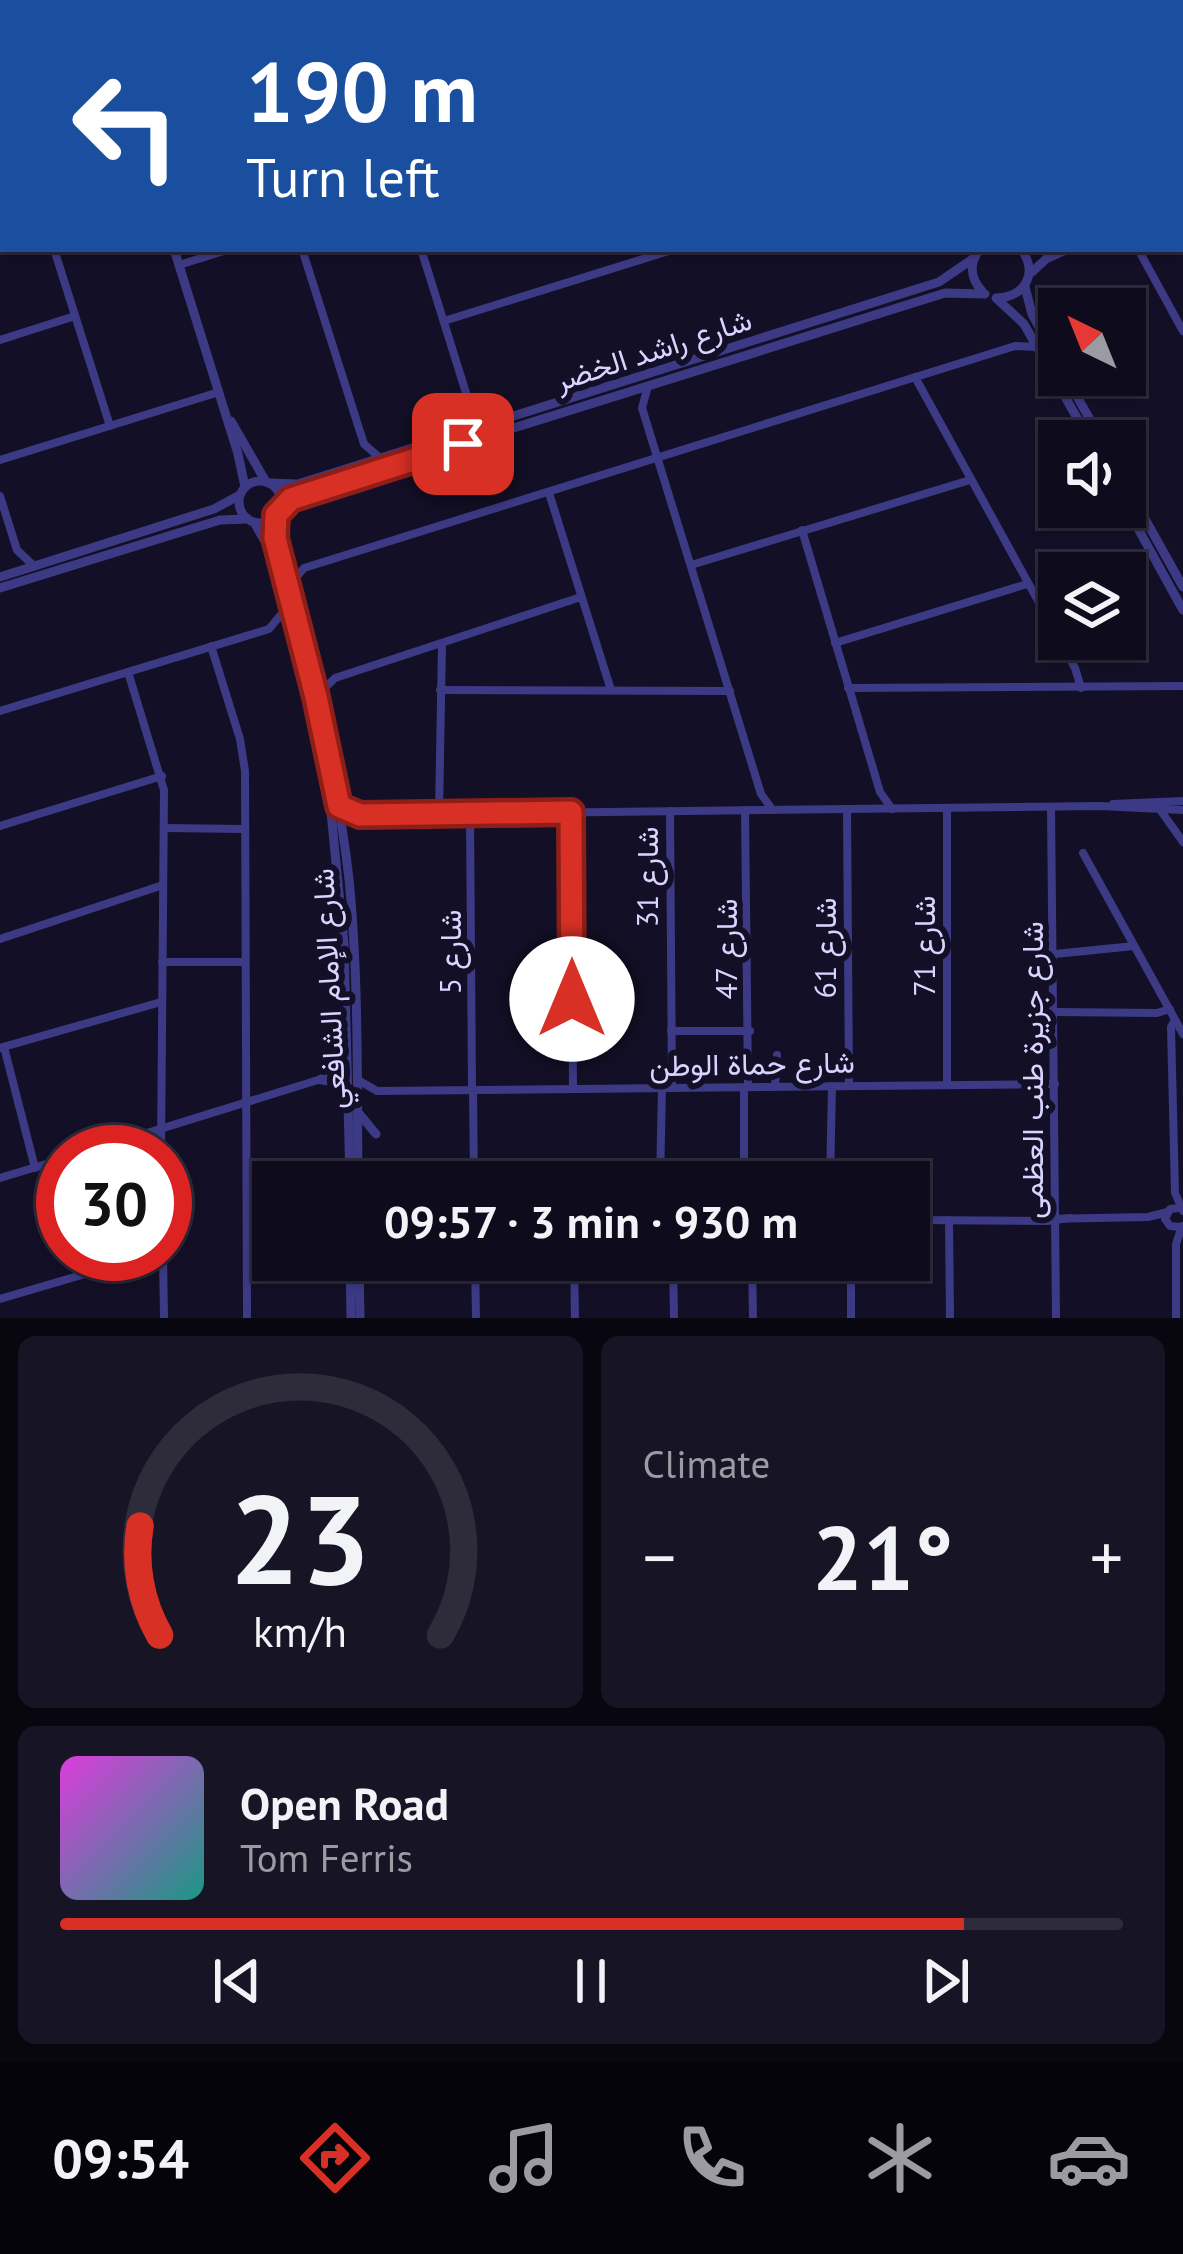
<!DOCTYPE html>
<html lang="en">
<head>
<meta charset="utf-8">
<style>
  :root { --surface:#0e0b1c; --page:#171425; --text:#f1f3f6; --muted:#9b9ba3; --line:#2e2b3b; --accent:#d93025 }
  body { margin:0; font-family:"PT Sans",Vazirmatn,sans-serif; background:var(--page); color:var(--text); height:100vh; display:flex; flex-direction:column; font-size:45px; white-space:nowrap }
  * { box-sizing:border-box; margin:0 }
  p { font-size:39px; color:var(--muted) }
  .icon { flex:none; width:66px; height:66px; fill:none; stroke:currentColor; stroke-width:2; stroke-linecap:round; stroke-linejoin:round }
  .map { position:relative; height:1318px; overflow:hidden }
  .sheet { display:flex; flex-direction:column; gap:18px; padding:18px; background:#08060f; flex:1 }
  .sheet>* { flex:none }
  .top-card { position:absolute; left:0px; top:0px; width:1185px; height:252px; box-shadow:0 3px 9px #0004,0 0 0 3px var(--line); background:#1a4fa0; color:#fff; overflow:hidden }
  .needle { width:78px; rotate:317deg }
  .controls { position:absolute; left:1038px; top:288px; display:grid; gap:24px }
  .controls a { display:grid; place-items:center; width:108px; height:108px; border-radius:0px; background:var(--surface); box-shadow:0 3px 9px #0004,0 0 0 3px var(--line); font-size:60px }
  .speed { position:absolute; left:36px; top:1125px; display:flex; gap:24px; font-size:60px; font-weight:700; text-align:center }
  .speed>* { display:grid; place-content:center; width:156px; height:156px; border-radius:50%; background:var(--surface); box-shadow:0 3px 9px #0004,0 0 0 3px var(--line); line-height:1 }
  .speed .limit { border:18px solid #d22; background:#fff; color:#111 }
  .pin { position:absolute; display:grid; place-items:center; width:102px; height:102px; color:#fff; margin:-51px; border-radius:24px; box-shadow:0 6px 18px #0006 }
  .me { position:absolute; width:132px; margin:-66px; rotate:0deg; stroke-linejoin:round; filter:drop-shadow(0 0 9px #0008) }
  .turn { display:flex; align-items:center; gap:42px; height:252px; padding:0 48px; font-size:54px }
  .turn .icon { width:156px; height:156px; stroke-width:2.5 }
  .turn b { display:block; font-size:84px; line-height:102px }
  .big { font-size:90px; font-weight:600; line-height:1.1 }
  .sheet .widget { flex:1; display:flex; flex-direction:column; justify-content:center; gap:18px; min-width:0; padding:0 42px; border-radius:18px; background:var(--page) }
  .sheet .dial { align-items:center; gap:0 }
  .dial svg { height:312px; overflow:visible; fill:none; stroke:var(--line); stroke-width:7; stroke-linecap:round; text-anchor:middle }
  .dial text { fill:var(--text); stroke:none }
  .song { display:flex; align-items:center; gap:36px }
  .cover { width:144px; height:144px; border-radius:18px; background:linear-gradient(135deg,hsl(300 70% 55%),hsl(170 70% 35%)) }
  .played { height:12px; border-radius:6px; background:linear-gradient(90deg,var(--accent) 85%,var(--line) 85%) }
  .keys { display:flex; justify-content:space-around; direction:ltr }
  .heat { display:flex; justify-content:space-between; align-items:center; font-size:66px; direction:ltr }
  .sheet .tiles { flex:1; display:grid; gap:18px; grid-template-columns:1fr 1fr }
  .widget:last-child { grid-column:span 2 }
  .trip { position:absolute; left:252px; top:1161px; width:678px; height:120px; border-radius:0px; background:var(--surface); box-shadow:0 3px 9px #0004,0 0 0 3px var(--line); font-weight:600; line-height:120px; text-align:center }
  .dock { display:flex; height:192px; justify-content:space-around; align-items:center; background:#06040b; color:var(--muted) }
  .dock .icon { width:84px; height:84px }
  .dock .selected { color:var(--accent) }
  .dock b { font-size:54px; color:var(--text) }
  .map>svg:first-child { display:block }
</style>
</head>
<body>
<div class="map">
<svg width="1183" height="1318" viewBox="0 0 1183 1318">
  <rect width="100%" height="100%" fill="#130f26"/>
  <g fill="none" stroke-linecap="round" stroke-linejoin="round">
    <g stroke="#3d3a85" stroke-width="8">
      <path d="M345,0L346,3"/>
      <path d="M567,0L569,3"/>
      <path d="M703,0L705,3"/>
      <path d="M1052,0L1053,3"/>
      <path d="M1061,0L1062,3"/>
      <path d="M1176,0L1177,3"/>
      <path d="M247,3L257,0"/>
      <path d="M1182,15L1183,18"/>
      <path d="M0,74L3,83"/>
      <path d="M0,209L3,208"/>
      <path d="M54,249L110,426"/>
      <path d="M302,249L364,444L380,458"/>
      <path d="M421,249L472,412L466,431"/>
      <path d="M1138,249L1183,331"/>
      <path d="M179,265L230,249"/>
      <path d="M444,321L675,249"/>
      <path d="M0,340L75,316"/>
      <path d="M915,377L1075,668L1081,688"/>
      <path d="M648,386L642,408L761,794L772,809"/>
      <path d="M0,460L219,392"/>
      <path d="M549,493L611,690"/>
      <path d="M0,496L17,550L34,566"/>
      <path d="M802,530L880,792L892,809"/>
      <path d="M691,565L970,480"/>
      <path d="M288,587L304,568L1015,346L1037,347"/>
      <path d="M835,643L1027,584"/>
      <path d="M211,646L240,739L245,771L247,1318"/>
      <path d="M128,672L164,790L161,1152"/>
      <path d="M848,688L1183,686"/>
      <path d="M440,690L730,691"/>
      <path d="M317,696L335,678L581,597"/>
      <path d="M0,711L269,629L284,611"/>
      <path d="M1113,804L1183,801"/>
      <path d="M339,806L360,815L1100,806L1183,810"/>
      <path d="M1051,807L1056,1318"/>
      <path d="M847,809L849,1086"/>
      <path d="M745,810L748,1087"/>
      <path d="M670,811L672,1087"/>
      <path d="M1161,811L1183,842"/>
      <path d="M571,812L573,1089"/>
      <path d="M439,814L442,644"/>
      <path d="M470,814L472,1090"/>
      <path d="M0,826L162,776"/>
      <path d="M164,828L244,829"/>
      <path d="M1083,853L1183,1034"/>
      <path d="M0,939L163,885"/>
      <path d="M1055,954L1134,946"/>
      <path d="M162,962H245"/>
      <path d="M1055,1012L1157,1013L1170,1009"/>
      <path d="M1175,1020L1171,1027L1175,1193L1183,1211"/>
      <path d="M671,1031H750"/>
      <path d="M4,1047L35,1168"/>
      <path d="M0,1048L161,1002"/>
      <path d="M319,1080L332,1082L347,1095"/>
      <path d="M358,1080L377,1091L1055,1084"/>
      <path d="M947,1085V808"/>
      <path d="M775,1087L777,1055"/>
      <path d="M473,1090L474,1182"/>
      <path d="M86,1152L318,1080L332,1073L347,1057"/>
      <path d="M0,1178L63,1159"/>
      <path d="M660,1182L662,1088"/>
      <path d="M744,1182V1088"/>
      <path d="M830,1182L832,1086"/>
      <path d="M1179,1208L1170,1209L1165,1219L1170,1226L1180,1227"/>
      <path d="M1042,1219L1148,1217L1168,1212"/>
      <path d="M909,1220L1047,1221L1070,1218"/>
      <path d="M949,1220L950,1318"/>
      <path d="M163,1254L164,1318"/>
      <path d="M475,1260L476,1318"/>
      <path d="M574,1260L575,1318"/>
      <path d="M673,1260L674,1318"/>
      <path d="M752,1260L753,1318"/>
      <path d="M851,1260V1318"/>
      <path d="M0,1299L153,1254"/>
      <path d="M1176,1318V1244L1182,1226"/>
    </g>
    <g stroke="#3d3a85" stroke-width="9">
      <path d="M96,0L97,3"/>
      <path d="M845,0L847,3"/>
      <path d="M858,0L860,3"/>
      <path d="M1182,193H1183"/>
      <path d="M1182,204H1183"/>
      <path d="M174,249L238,454L245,487"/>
      <path d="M980,249C969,263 970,278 982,291"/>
      <path d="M1032,272L1046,259L1068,249"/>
      <path d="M1025,287L1032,314L1059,364"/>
      <path d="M996,298L1024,324L1090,441"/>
      <path d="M997,298C1025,297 1039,273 1021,249"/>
      <path d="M1065,375L1102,441"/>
      <path d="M231,421L266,482"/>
      <circle cx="260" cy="502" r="21"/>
      <path d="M270,483L298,484L939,282L974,258"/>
      <path d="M1125,483L1183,587"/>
      <path d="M1125,505L1183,610"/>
      <path d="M280,506L303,494L945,293L985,294"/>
      <path d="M276,515L275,538C304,650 336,763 349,879C359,979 357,1081 358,1182"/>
      <path d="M254,522L267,545L303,681L331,812L344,944L350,1182"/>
      <path d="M0,577L214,509L240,495"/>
      <path d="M0,588L220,520L248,519"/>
      <path d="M357,1111L376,1134"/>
      <path d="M350,1260L351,1318"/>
      <path d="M359,1260L360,1318"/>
    </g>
  </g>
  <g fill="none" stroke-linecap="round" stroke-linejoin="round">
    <g stroke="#8d1f18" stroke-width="30">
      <path id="route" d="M463,444L291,499L276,515L275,538L316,697L339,806L360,815L571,812L572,999"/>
    </g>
    <use href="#route" stroke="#d93025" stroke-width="21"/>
  </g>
  <g text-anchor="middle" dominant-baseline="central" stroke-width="12" stroke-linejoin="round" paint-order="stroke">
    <g font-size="30" fill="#d9d4ff" stroke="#130f26">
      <text transform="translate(653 349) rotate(-18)">شارع راشد الخضر</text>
      <text transform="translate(646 877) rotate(-90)">شارع 31</text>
      <text transform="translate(923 946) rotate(-90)">شارع 71</text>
      <text transform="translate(824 948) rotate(-90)">شارع 61</text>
      <text transform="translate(725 949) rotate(-90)">شارع 47</text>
      <text transform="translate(449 952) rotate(-90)">شارع 5</text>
      <text transform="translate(328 989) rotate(-93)">شارع الإمام الشافعي</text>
      <text transform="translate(752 1063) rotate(-1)">شارع حماة الوطن</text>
      <text transform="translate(1031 1070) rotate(-90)">شارع جزيرة طنب العظمى</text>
    </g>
  </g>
</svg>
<div class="controls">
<a><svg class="needle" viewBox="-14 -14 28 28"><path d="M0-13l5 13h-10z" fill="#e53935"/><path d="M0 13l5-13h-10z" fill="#9b9ba3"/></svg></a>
<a><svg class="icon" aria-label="sound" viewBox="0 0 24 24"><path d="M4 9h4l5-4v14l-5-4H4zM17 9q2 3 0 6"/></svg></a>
<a><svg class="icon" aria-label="layers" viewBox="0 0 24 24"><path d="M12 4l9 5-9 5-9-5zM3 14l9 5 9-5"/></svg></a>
</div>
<div class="speed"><div class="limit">30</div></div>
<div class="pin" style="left:463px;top:444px;background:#d93025"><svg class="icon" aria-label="arrive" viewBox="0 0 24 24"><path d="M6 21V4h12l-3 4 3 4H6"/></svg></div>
<svg class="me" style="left:572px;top:999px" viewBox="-20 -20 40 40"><circle r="19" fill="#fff"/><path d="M0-13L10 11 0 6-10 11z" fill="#d93025"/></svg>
<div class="trip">09:57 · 3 min · 930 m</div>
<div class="top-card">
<div class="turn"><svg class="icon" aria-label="left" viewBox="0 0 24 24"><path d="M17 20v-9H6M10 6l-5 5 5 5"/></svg><div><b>190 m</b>Turn left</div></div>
</div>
</div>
<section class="sheet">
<div class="tiles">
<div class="widget dial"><svg viewBox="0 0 100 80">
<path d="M14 69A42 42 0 1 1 86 69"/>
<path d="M14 69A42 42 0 0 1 9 41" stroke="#d93025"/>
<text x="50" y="56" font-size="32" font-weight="700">23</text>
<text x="50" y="72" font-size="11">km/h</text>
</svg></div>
<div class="widget"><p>Climate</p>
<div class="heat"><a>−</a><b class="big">21°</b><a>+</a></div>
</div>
<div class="widget">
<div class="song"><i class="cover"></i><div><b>Open Road</b><p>Tom Ferris</p></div></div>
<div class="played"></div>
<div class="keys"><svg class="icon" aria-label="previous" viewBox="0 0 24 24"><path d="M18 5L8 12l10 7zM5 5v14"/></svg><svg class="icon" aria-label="pause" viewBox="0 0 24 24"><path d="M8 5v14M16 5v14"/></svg><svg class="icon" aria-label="next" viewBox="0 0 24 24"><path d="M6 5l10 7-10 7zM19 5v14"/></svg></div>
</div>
</div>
</section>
<nav class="dock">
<b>09:54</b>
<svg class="icon selected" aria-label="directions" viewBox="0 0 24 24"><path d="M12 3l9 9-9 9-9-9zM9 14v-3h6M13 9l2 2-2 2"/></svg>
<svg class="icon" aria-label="music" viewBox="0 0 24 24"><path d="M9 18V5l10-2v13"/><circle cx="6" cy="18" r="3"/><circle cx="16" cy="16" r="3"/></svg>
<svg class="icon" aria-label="phone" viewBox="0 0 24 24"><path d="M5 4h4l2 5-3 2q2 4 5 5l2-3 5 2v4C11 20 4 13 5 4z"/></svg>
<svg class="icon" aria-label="climate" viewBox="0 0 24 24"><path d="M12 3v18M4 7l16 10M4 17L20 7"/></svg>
<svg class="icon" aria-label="car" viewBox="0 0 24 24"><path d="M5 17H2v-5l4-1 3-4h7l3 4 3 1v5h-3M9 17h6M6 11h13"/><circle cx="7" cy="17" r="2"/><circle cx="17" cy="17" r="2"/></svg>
</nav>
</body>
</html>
